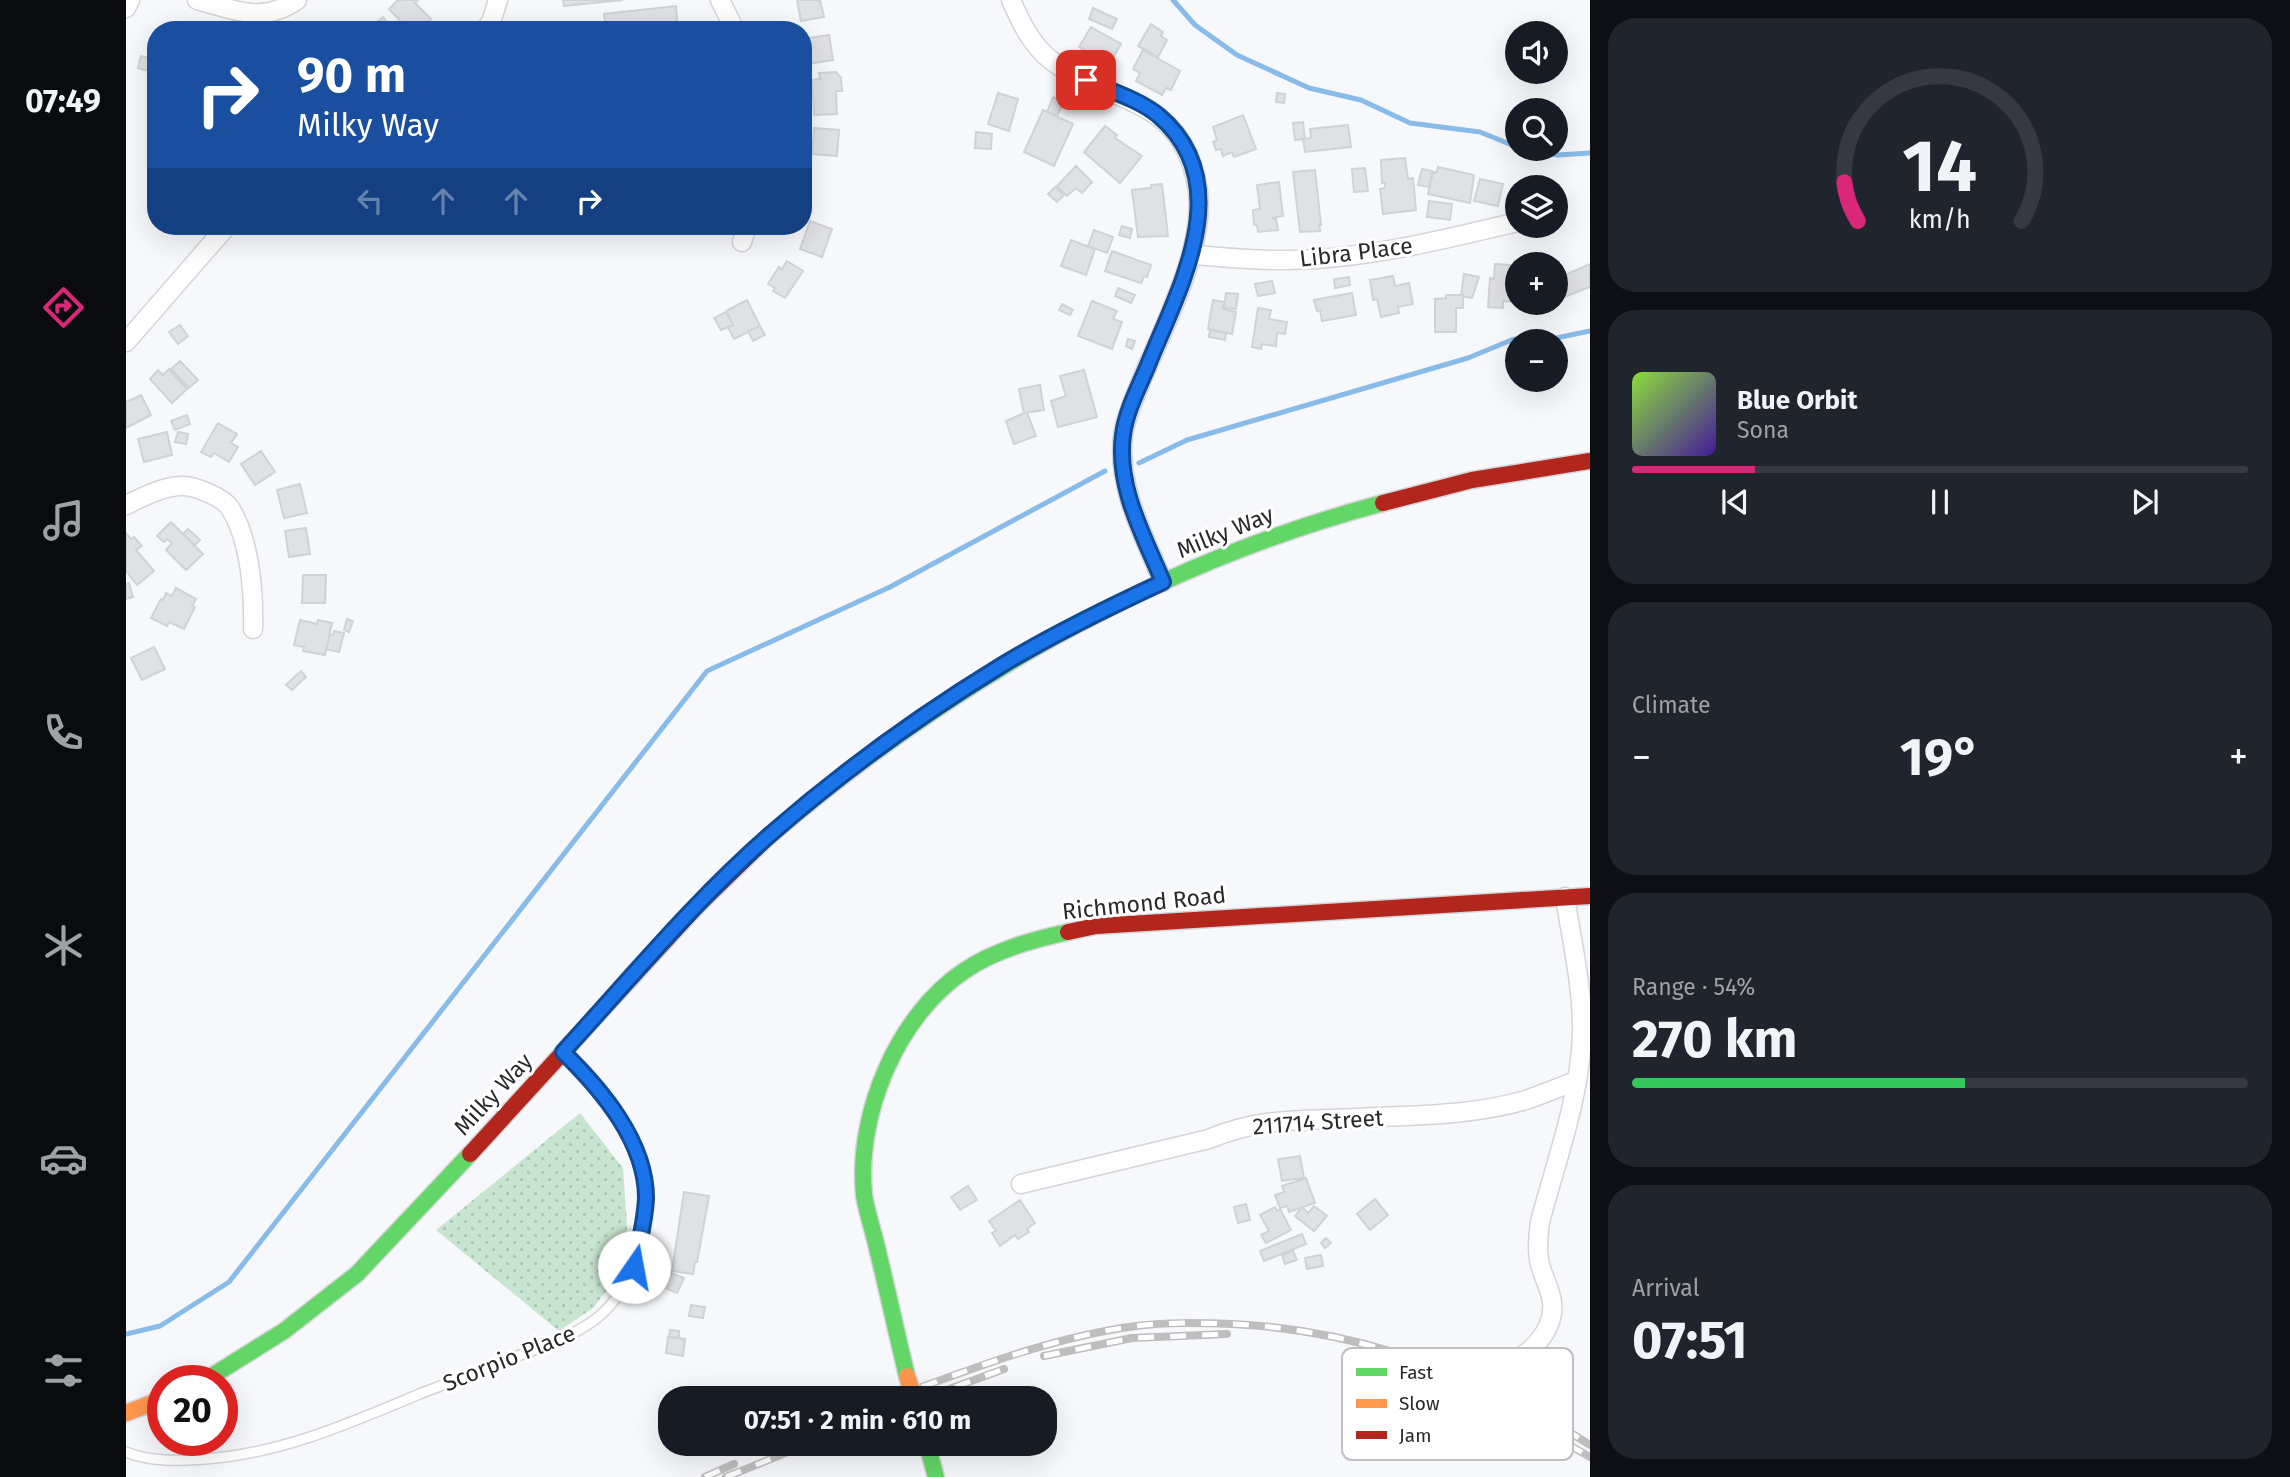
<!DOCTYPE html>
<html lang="en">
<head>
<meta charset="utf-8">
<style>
  :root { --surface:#171b24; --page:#20242c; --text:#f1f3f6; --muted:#9ea1a6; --line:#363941; --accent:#db2777 }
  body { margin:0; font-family:"Fira Sans",sans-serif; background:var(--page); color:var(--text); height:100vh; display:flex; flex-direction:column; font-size:26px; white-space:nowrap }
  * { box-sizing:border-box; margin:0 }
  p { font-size:23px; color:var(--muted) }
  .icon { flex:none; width:38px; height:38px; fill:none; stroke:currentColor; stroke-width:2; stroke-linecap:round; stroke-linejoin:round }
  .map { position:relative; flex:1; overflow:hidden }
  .details { display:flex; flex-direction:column; gap:18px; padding:18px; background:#0d0f14; width:700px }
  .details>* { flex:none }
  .banner { position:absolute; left:21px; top:21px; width:665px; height:214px; border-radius:28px; box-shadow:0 7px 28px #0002; background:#1a4fa0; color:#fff; overflow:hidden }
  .tools { position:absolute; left:1379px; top:21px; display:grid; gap:14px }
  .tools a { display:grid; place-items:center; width:63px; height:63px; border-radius:50%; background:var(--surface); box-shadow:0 7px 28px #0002; font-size:35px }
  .speed { position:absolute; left:21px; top:1365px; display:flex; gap:14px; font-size:35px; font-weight:700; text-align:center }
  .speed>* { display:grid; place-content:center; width:91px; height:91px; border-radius:50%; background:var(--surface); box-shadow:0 7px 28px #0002; line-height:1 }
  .speed .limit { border:10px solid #d22; background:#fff; color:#111 }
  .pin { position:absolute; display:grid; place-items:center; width:60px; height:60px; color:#fff; margin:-30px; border-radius:14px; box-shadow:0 4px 10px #0006 }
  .me { position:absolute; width:77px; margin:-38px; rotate:12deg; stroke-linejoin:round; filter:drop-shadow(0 0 5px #0008) }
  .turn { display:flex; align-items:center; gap:24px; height:147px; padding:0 35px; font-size:32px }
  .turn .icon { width:91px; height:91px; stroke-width:2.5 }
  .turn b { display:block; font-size:49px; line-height:60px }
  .lanes { display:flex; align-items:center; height:66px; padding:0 35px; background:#0003; justify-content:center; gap:35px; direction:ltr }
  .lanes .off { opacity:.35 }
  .big { font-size:52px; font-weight:700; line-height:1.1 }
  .details .widget { flex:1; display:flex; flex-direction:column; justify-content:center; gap:10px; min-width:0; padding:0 24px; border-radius:28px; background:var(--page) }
  .details .dial { align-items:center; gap:0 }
  .dial svg { height:182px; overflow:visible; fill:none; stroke:var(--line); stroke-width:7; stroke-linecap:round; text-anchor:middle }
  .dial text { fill:var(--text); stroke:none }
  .song { display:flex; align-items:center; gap:21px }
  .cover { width:84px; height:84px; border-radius:10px; background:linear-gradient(135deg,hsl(90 70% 55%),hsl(260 70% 35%)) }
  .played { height:7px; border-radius:4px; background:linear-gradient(90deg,var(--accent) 20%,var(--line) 20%) }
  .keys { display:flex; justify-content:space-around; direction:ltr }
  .heat { display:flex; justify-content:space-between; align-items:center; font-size:38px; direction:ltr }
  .charge { height:10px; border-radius:5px; background:linear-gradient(90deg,#34c759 54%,var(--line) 0) }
  .trip { position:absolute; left:532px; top:1386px; width:399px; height:70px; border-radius:28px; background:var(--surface); box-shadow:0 7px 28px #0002; font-weight:700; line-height:70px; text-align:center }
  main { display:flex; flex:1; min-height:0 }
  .dock { display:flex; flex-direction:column; width:126px; justify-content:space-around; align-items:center; background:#090b0e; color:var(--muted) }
  .dock .icon { width:49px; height:49px }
  .dock .active { color:var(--accent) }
  .dock b { font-size:32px; color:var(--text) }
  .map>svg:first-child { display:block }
</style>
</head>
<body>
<main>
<nav class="dock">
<b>07:49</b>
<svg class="icon active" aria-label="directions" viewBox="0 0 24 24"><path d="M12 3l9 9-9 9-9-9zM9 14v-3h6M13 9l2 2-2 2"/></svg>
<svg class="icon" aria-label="music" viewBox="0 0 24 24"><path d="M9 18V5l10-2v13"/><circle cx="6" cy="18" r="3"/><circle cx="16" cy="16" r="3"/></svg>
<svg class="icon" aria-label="phone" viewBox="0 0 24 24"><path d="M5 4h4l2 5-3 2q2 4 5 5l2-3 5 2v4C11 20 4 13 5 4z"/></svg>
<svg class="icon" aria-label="climate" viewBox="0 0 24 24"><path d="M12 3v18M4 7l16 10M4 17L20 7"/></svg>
<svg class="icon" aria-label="car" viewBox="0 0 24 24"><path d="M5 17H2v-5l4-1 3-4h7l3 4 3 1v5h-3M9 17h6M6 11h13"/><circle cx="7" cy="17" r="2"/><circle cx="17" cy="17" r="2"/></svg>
<svg class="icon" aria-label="filters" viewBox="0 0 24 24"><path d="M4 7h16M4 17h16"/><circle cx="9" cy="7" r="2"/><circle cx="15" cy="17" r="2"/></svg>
</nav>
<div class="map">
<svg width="1464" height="1477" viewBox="0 0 1464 1477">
  <defs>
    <pattern id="park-dots" width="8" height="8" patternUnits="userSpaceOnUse" patternTransform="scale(1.75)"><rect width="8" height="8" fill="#c8e5cf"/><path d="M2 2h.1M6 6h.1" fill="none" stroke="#acc4b2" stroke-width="1.8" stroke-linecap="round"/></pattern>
  </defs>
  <rect width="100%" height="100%" fill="#f7f8fb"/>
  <path fill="url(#park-dots)" d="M454,1113L497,1168L501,1226L499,1262L485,1285L467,1308L433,1331L310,1230Z"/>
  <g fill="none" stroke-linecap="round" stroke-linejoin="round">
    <g stroke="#89bbe8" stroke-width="5">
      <path d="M1047,0L1069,25L1111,55L1183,88L1235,100L1284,123L1354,132L1391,147"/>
      <path d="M1396,149L1432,155L1464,153"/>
      <path d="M1416,341L1464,331"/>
      <path d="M1013,463L1061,440L1342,358L1388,339L1401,341"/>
      <path d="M0,1334L34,1326L103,1282L581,671L764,587L979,471"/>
    </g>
  </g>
  <g fill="#e0e1e3" stroke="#d0d2d4" stroke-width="2">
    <path d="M272,0H292L289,3L305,19L294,30H283L263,9Z"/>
    <path d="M437,0H497L438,6Z"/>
    <path d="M671,0H694L698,17L675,21Z"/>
    <path d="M550,6L552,30H480L478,14Z"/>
    <path d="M967,8L991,19L986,29L963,19Z"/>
    <path d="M257,17L266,30L243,29Z"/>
    <path d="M59,22L63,30H42Z"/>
    <path d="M1025,24L1037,32L1035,36L1041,40L1032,57L1012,46Z"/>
    <path d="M965,27L995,44L983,65L953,47Z"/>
    <path d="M703,35L707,60L681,64L677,39Z"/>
    <path d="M1017,50L1054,71L1045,90L1040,88L1036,95L1010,81L1014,73L1007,69Z"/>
    <path d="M15,56L30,60V73L12,68Z"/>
    <path d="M710,72L715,78L716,91H710L711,114L688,115L686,80L694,79L693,73Z"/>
    <path d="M872,93L892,99L883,131L862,124Z"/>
    <path d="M1151,93L1159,94L1158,103L1150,102Z"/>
    <path d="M927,97L938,102L931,116L921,112Z"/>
    <path d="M917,110L947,124L928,166L898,152Z"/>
    <path d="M1117,115L1130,149L1108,157L1106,152L1097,156L1095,149L1090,150L1087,142L1091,140L1087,127Z"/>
    <path d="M1177,122L1179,139L1169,140L1167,123Z"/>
    <path d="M1222,125L1225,147L1179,152L1177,139L1185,138L1184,129Z"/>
    <path d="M979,126L991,135L989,138L1016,156L994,183L958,152Z"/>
    <path d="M688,128L713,130L711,156L686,154Z"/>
    <path d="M850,132L866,134L865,149L849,148Z"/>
    <path d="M1279,158L1282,179L1287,178L1290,210L1257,214L1254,189L1259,188V183H1256L1255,160Z"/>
    <path d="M950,166L966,182L956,193L950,188L941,196L931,186Z"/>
    <path d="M1312,167L1348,175L1344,203L1302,194L1307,172L1310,173Z"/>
    <path d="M1239,168L1242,191L1228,192L1226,169Z"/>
    <path d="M1296,169L1306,171L1303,187L1292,185Z"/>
    <path d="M1189,170L1195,225H1193L1194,231L1174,232L1167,172Z"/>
    <path d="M1354,179L1377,184L1372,206L1348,201Z"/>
    <path d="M1153,182L1157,216L1146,218L1150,219L1152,230L1132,232L1131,225H1128L1127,210L1134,209L1131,185Z"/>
    <path d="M1036,184L1042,236L1012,237L1006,190L1025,188V185Z"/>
    <path d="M929,187L938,195L931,202L922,194Z"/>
    <path d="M1303,201L1326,204L1324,220L1301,217Z"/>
    <path d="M684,221L706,229L696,257L674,249Z"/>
    <path d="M996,226L1006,229L1004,238L993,235Z"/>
    <path d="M968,230L987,237L981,253L962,246Z"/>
    <path d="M945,240L969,249L960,275L935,266Z"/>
    <path d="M986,251L1025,265L1021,277L1018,276L1015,283L979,271Z"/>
    <path d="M661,261L677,271L659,298L647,291L649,288L642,284L653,267L656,269Z"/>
    <path d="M1369,264L1384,265L1383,276H1391V302L1377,301V308L1362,307L1364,278L1368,279Z"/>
    <path d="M1464,264V287L1431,300L1430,279Z"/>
    <path d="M1338,274L1353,277L1346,298L1335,296Z"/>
    <path d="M1267,276L1269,286L1283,283L1287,304L1272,307L1273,313L1255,317L1251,299L1247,300L1244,280Z"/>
    <path d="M1223,277L1224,285L1209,288L1208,279Z"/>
    <path d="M1146,281L1149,293L1132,296L1129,284Z"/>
    <path d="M992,288L1009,295L1005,303L989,296Z"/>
    <path d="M1100,293L1112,294L1110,309L1098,308Z"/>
    <path d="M1226,293L1230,315L1196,321L1194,310L1191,311L1188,300Z"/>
    <path d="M1320,295H1337V308H1330V332H1309V299L1320,298Z"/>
    <path d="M621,300L634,326L608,339L602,327L607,325L600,311Z"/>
    <path d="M1087,300L1098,302L1097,309L1110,312L1106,334L1082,329Z"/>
    <path d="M966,301L991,311L987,319L996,322L986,349L952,336Z"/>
    <path d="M1391,303H1412L1411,309H1403V305Z"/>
    <path d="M936,304L947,310L944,315L933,310Z"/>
    <path d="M1132,308L1145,310L1143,319L1161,322L1159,334L1151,333L1150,346L1136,344L1135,349L1126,347Z"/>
    <path d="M600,312L607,325L595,330L588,318Z"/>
    <path d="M54,325L62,336L52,344L43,332Z"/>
    <path d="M634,326L639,335L627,341L622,331Z"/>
    <path d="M1084,330L1100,333L1099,340L1083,337Z"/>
    <path d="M1002,339L1009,341L1006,349L1000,346Z"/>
    <path d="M54,361L72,380L63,388L45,369Z"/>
    <path d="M43,369L61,389L46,403L24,379L32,370L37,375Z"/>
    <path d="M958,370L971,417L932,427L925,401L940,396L934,376Z"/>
    <path d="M914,385L918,410L898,413L893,389Z"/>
    <path d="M15,395L25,415L0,428V402Z"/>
    <path d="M898,413H901L910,436L888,444L880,421Z"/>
    <path d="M61,415L64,424L49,430L45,421Z"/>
    <path d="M92,423L111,434L105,443L112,447L103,462L88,453L85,457L75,452Z"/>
    <path d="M41,432L46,455L18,462L12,439Z"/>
    <path d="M52,432L62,434L60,444L49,442Z"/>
    <path d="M135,451L149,472L129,485L115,464Z"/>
    <path d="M174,484L181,513L158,518L151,490Z"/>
    <path d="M45,522L77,554L60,570L40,550L46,543L41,539L38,542L31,536Z"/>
    <path d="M180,528L184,554L163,557L159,531Z"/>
    <path d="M62,529L74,540L69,545L57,534Z"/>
    <path d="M0,533L5,539L8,537L16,546L10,550L28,571L11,585L0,571Z"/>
    <path d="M177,575H200L199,603H176Z"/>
    <path d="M3,583L7,597L0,599V584Z"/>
    <path d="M50,588L70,599L66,606L69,607L58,629L43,622L41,626L25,618L35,599L37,600L40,593L46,596Z"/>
    <path d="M221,619L227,621L223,632L218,630Z"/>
    <path d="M174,620L191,624L192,620L206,623L199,655L177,651L178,647L168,645Z"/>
    <path d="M208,631L218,633L213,652L200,649L204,635H207Z"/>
    <path d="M28,647L39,669L16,680L5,658Z"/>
    <path d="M175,671L180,677L166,690L160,685Z"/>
    <path d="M1174,1156L1178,1178L1156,1181L1152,1159Z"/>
    <path d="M1180,1178L1189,1203L1163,1212L1161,1206L1154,1208L1149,1195L1158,1192L1156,1186Z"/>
    <path d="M842,1186L851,1200L834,1210L825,1197Z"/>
    <path d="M558,1192L583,1196L571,1262H569L567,1274L546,1271Z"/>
    <path d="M1249,1199L1262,1215L1244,1230L1231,1214Z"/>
    <path d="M894,1200L909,1223L901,1229L903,1232L892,1239L889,1235L874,1246L866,1233L870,1231L863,1221Z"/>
    <path d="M1120,1204L1124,1220L1112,1223L1108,1207Z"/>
    <path d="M1188,1206L1201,1216L1188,1231L1169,1216L1176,1207L1182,1213Z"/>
    <path d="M1149,1207L1151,1211L1154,1209L1165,1230L1140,1243L1135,1235L1143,1231L1134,1215Z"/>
    <path d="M1176,1234L1180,1244L1138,1261L1134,1251Z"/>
    <path d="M1200,1238L1205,1243L1199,1248L1195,1243Z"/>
    <path d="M1167,1251L1171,1260L1159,1264L1156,1255Z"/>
    <path d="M1195,1255L1197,1266L1181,1269L1179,1258Z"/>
    <path d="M538,1270L558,1278L551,1293L532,1285Z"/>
    <path d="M565,1305L579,1307L577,1318L563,1316Z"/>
    <path d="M544,1330L553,1331V1338L543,1337Z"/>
    <path d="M542,1337L559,1339L557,1356L540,1353Z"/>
  </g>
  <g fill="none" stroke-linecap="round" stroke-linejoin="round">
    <g stroke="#d4d5d7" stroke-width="12">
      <path id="lane" d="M0,1452C24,1462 53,1461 79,1459C158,1453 224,1423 296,1393C323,1383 349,1372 375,1362C407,1350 439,1341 467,1321C492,1303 506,1275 513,1246C518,1220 522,1192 516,1167C507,1128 467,1081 439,1054"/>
    </g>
    <g stroke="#d4d5d7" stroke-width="21">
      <g id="street">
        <path d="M71,0C109,10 136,24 171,0"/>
        <path d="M594,0L609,30"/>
        <path d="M885,0C895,23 906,46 926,61C984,105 1055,95 1071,185C1082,244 1038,326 1015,381C1009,398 999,417 997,436C991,488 1018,536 1037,582"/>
        <path d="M0,8L4,0"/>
        <path d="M359,30L365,22L372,0"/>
        <path d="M616,242L621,226"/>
        <path d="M1066,255C1098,257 1131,261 1163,260C1240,259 1316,240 1391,222"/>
        <path d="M0,342L101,226"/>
        <path d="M0,505C17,497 37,486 56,486C68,485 98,498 104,508C124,539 128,593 127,629"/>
        <path d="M895,1184L1083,1139C1135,1117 1176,1121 1230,1118C1286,1115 1346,1116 1400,1100C1417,1094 1434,1087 1450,1081"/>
        <path d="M1374,1373C1398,1356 1430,1335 1426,1302C1425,1292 1419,1280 1416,1271C1410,1255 1412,1238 1414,1222C1430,1161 1454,1098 1456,1034C1457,989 1446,942 1439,897"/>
      </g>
    </g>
    <g stroke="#d4d5d7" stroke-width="19">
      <g id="fast">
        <path d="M643,836C821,684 1030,563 1257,503"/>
        <path d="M781,1376C771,1335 762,1293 752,1252C748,1233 741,1214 738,1195C730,1115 771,1016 838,971C869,950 906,940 942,932"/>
        <path d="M78,1381L158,1331L231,1274L344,1154"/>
        <path d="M801,1444L810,1477"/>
      </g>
    </g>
    <g stroke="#d4d5d7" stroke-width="19">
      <path id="slow" d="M0,1413L37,1399"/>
    </g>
    <g stroke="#d4d5d7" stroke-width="19">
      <g id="jam">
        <path d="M1257,503L1346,480L1464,461"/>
        <path d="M942,932L970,926L1464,896"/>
        <path d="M344,1154L570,907L643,836"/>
      </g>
    </g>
    <use href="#lane" stroke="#fefefe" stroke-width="9"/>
    <use href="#street" stroke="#fefefe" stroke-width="18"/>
    <use href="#fast" stroke="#63d668" stroke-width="16"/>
    <use href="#slow" stroke="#ff974d" stroke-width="16"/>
    <use href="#jam" stroke="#b3261e" stroke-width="16"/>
    <g stroke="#bebebf" stroke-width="8">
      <g id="rail">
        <path d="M918,1356L1006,1338L1101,1334"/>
        <path d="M1329,1385L1388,1413L1464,1457"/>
        <path d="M766,1398C845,1369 926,1337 1010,1326C1042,1322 1074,1323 1106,1324C1235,1330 1356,1375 1464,1445"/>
        <path d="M799,1398L878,1369"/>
        <path d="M579,1477L608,1464"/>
        <path d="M600,1477L682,1444"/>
      </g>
    </g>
    <use href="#rail" stroke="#fff" stroke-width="5" stroke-dasharray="16" stroke-linecap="butt"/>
    <g stroke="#d4d5d7" stroke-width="19" stroke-linecap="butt">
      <path id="slow-bridge" d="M781,1376L788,1398"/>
    </g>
    <use href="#slow-bridge" stroke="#ff974d" stroke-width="16"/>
  </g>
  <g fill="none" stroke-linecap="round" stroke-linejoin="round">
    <g stroke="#114b97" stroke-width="18">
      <path id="route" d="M508,1267C513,1245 519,1221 520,1198C520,1142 476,1090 437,1052C505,978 570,899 646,833C716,772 793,716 873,667C925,635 981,608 1037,582C1018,536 990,487 997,435C1000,411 1013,387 1022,365C1053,288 1113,183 1032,115C1012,99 984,91 960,80"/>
    </g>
    <use href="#route" stroke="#1a73e8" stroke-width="12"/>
  </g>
  <g text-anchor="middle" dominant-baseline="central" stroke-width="6" stroke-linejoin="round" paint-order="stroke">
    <g font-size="23" fill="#29292c" stroke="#fff">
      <text transform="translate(1230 252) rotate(-7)">Libra Place</text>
      <text transform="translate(1099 532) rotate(-22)">Milky Way</text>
      <text transform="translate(1018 903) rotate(-6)">Richmond Road</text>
      <text transform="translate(367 1094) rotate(-47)">Milky Way</text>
      <text transform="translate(1192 1122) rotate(-4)">211714 Street</text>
      <text transform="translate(383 1358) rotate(-22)">Scorpio Place</text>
    </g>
  </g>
  <rect x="1216" y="1348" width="231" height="112" rx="10" fill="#fff" stroke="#bfbfc0" stroke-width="2"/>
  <rect x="1230" y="1368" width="31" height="8" fill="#63d668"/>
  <rect x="1230" y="1399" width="31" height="9" fill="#ff974d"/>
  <rect x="1230" y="1431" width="31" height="8" fill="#b3261e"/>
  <g font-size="19" fill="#29292c">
    <text x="1273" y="1379">Fast</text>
    <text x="1273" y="1410">Slow</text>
    <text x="1273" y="1442">Jam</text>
  </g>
</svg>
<div class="tools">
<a><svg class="icon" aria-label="sound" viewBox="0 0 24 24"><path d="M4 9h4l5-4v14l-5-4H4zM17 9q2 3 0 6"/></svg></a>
<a><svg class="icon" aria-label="search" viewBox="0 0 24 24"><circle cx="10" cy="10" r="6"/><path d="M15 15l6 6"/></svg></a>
<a><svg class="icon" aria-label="layers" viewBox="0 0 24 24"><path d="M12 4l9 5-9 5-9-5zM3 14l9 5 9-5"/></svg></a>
<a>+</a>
<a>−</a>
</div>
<div class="speed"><div class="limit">20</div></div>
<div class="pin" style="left:960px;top:80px;background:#d93025"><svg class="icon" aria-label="arrive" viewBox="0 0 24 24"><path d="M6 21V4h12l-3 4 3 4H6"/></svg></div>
<svg class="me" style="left:508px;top:1267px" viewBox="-20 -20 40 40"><circle r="19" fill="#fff"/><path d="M0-13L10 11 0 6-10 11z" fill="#1a73e8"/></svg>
<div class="trip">07:51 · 2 min · 610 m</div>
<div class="banner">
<div class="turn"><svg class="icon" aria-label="right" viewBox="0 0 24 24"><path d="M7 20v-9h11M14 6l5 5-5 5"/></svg><div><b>90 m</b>Milky Way</div></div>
<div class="lanes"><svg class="icon off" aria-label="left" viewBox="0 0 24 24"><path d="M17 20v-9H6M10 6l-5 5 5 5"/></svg><svg class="icon off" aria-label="ahead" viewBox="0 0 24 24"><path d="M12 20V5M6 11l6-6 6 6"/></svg><svg class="icon off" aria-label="ahead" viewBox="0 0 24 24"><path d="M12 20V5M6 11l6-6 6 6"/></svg><svg class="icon" aria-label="right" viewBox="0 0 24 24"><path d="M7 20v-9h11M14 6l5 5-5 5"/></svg></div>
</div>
</div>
<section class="details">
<div class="widget dial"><svg viewBox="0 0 100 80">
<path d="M14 69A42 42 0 1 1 86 69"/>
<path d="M14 69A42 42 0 0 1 8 52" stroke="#db2777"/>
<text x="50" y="56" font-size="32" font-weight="700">14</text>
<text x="50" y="72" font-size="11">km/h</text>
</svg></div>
<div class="widget">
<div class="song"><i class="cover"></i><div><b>Blue Orbit</b><p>Sona</p></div></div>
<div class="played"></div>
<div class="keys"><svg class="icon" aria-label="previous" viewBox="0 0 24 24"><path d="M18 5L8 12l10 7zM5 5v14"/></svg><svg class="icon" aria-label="pause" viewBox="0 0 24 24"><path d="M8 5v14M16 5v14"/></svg><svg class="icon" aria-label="next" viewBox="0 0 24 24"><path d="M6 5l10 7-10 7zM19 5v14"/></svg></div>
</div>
<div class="widget"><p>Climate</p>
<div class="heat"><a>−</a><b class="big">19°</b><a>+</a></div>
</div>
<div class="widget"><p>Range · 54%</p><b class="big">270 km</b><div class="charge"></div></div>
<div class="widget"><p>Arrival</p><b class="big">07:51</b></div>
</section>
</main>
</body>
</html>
